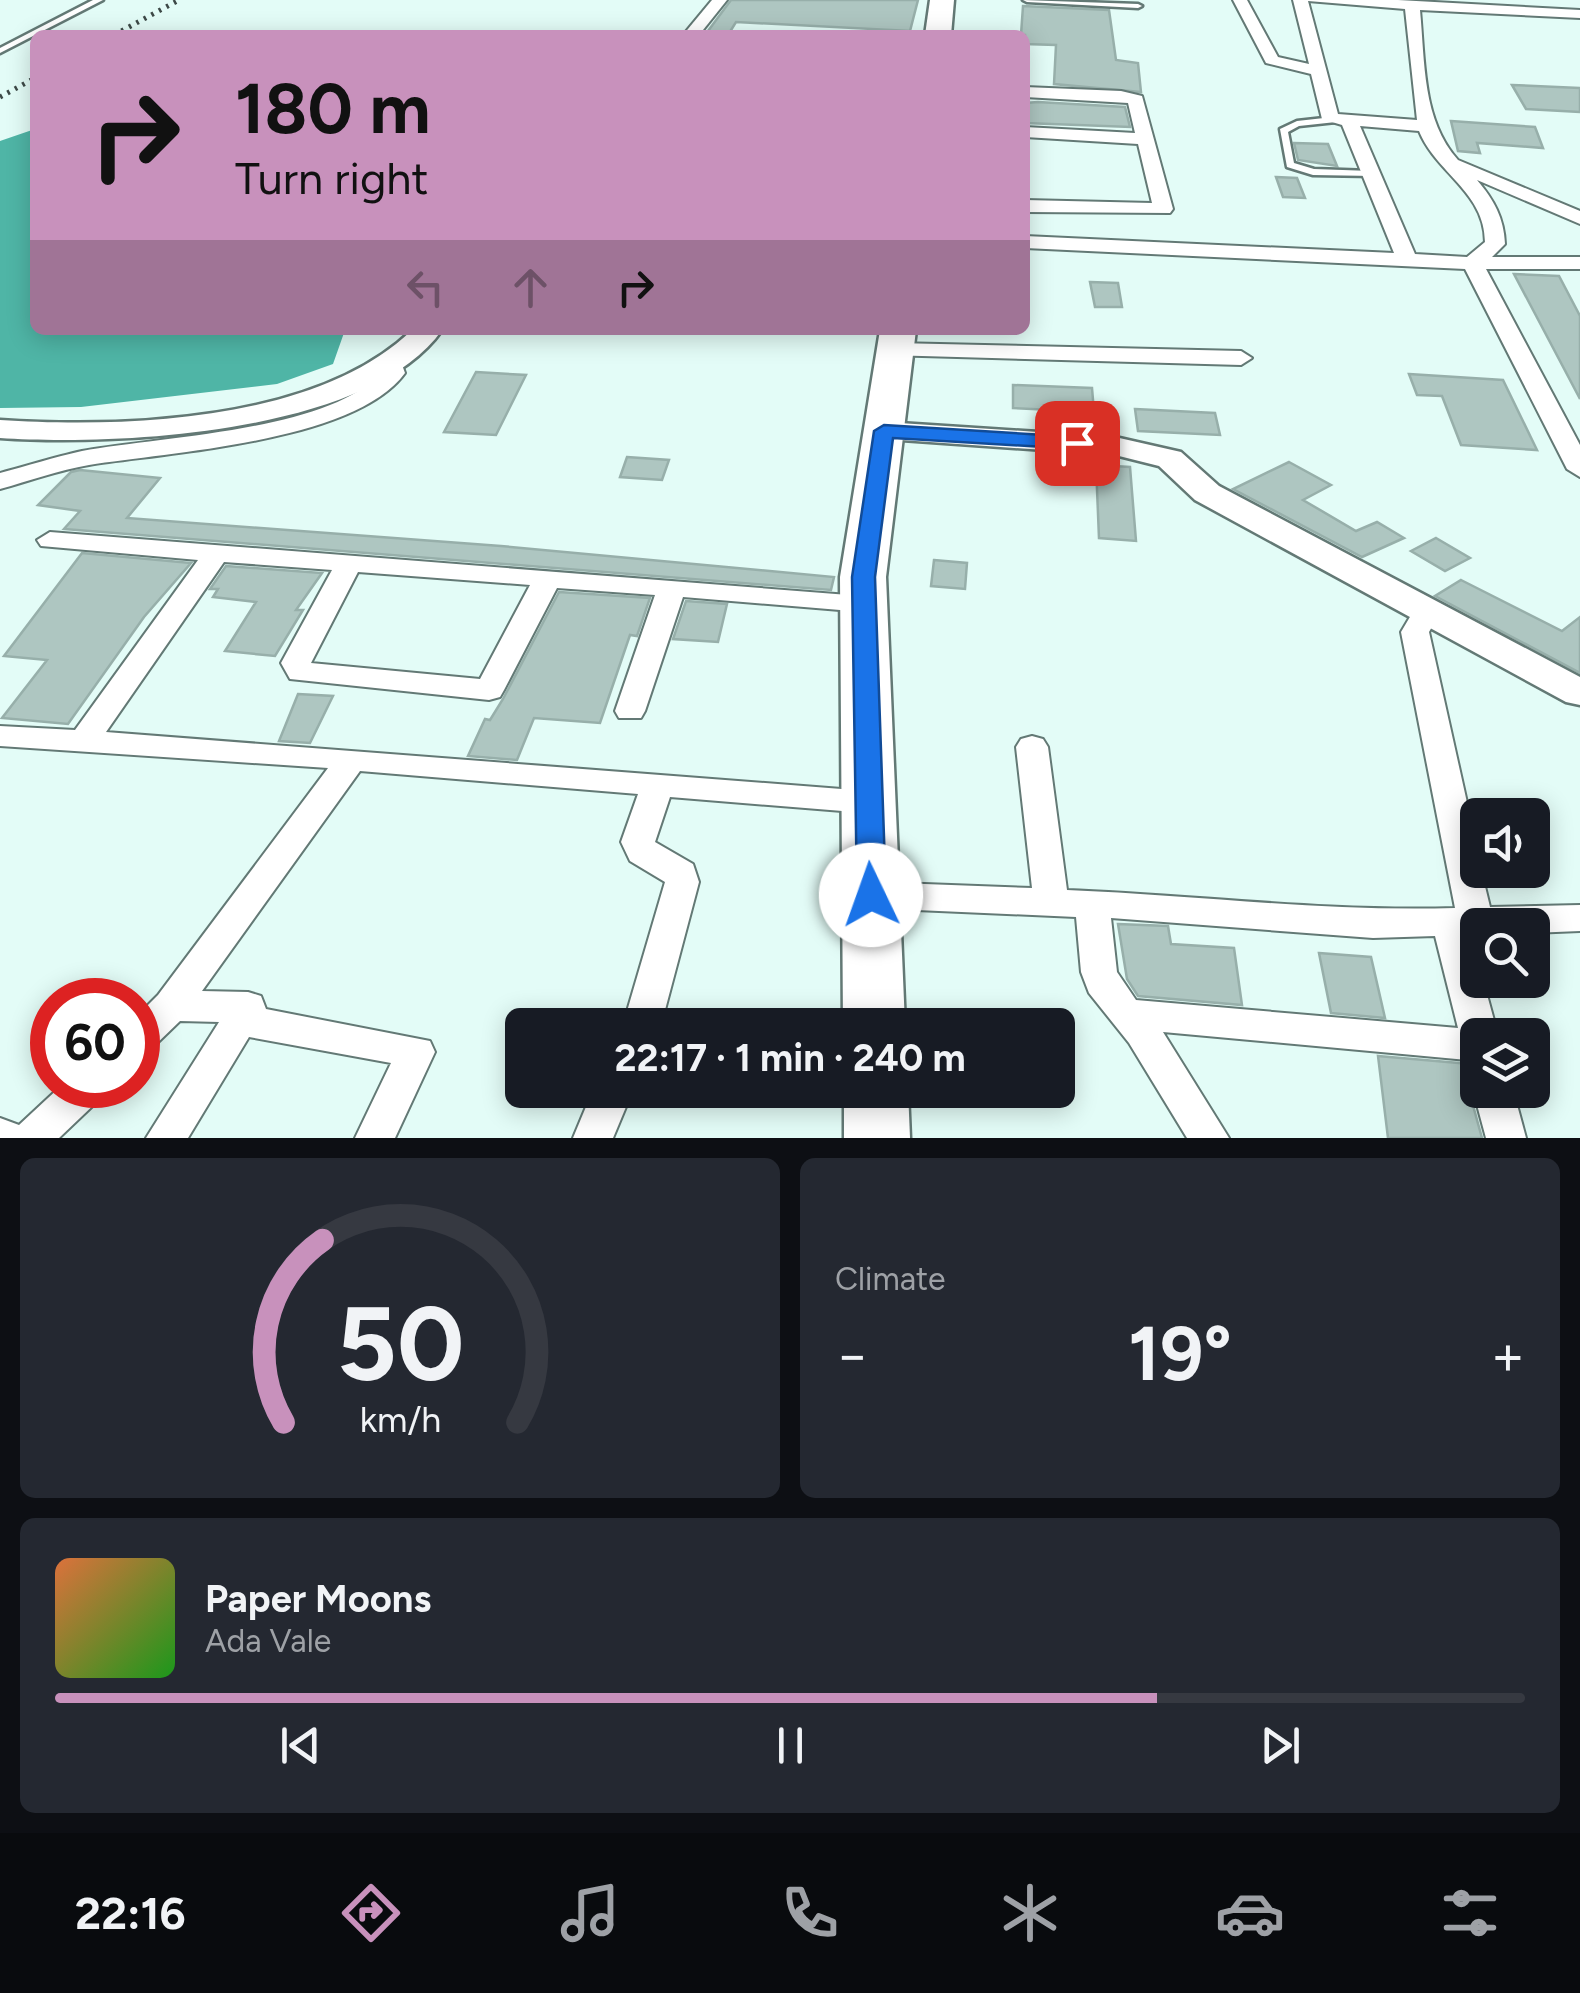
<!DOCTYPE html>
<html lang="en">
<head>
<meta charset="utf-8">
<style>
  :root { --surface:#171b24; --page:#242831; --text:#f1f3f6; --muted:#9ea1a6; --line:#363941; --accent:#c891bc }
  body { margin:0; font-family:Figtree,sans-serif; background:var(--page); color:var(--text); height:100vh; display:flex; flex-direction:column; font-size:38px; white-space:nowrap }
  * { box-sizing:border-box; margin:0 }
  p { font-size:32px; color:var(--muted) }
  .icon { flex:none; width:55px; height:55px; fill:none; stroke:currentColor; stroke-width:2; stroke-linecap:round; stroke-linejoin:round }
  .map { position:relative; height:1138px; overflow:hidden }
  .drawer { display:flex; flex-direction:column; gap:20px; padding:20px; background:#0d0f14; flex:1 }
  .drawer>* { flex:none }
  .hud { position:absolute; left:30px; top:30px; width:1000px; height:305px; border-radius:15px; box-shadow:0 5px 25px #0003; background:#c891bc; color:#111; overflow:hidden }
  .fabs { position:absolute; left:1460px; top:798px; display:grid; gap:20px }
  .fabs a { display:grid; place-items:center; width:90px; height:90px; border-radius:15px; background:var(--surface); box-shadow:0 5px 25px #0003; font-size:50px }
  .speed { position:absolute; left:30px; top:978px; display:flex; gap:20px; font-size:50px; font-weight:700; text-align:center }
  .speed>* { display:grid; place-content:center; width:130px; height:130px; border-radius:50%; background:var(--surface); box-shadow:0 5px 25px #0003; line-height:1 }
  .speed .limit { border:15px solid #d22; background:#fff; color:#111 }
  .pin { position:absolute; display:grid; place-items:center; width:85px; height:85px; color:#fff; margin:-42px; border-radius:20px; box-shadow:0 5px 15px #0006 }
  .me { position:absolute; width:110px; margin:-55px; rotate:357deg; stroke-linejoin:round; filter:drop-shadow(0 0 8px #0008) }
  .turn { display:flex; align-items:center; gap:35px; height:210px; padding:0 40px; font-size:45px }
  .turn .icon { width:130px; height:130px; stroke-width:2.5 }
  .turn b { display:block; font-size:70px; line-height:85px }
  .lanes { display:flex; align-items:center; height:95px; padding:0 40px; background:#0003; justify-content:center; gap:50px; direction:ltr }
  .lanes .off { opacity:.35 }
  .big { font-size:75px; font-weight:700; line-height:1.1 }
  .drawer .tile { flex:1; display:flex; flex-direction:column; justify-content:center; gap:15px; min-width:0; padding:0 35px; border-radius:15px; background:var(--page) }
  .drawer .dial { align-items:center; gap:0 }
  .dial svg { height:260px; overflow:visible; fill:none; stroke:var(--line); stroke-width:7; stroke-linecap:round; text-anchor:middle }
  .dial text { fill:var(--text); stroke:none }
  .song { display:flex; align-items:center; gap:30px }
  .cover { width:120px; height:120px; border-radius:15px; background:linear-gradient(135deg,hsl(20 70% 55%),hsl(120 70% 35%)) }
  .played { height:10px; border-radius:5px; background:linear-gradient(90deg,var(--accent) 75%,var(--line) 75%) }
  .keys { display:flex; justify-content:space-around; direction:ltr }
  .heat { display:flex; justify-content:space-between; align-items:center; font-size:55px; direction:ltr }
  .drawer .tiles { flex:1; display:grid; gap:20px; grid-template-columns:1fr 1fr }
  .tile:last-child { grid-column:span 2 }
  .trip { position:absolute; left:505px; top:1008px; width:570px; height:100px; border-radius:15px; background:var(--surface); box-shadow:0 5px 25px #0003; font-weight:700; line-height:100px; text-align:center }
  .menu { display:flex; height:160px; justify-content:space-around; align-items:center; background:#090b0e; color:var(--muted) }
  .menu .icon { width:70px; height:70px }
  .menu .on { color:var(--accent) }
  .menu b { font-size:45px; color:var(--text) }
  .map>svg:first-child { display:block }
</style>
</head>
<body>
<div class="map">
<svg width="1580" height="1138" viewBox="0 0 1580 1138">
  <rect width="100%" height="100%" fill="#e3fcf7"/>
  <path fill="#4fb5a6" d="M35,129V330H345L333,364L277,384L81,407L0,408V141Z"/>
  <g fill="#aec6c1" stroke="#97afaa" stroke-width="2.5">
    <path d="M731,0H918L910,31L736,22L728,35H705Z"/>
    <path d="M1023,6L1109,10L1116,60L1138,63L1141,92L1054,84L1056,45L1025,44V35H1021Z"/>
    <path d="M1512,85L1580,88V112L1526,109Z"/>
    <path d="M1038,102L1125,107L1130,127L1025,123V103Z"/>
    <path d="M1451,121L1535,127L1543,148L1477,143L1480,153L1458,151Z"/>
    <path d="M1294,143L1328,144L1337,166L1298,160Z"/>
    <path d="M1276,177L1297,178L1305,198L1283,197Z"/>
    <path d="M1514,274L1559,276L1580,316V399Z"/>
    <path d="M1090,282L1118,283L1122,307H1095Z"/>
    <path d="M476,372L526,375L496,435L444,432Z"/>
    <path d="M1409,374L1503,380L1537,450L1461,445L1442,396L1417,395Z"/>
    <path d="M1013,385L1092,388L1094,412L1013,408Z"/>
    <path d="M1135,409L1215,413L1220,435L1138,431Z"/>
    <path d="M627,457L669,460L662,480L620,477Z"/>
    <path d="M1289,462L1331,485L1303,500L1356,531L1377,522L1404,538L1362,557L1233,489Z"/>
    <path d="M1096,465L1130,467L1136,541L1099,538Z"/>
    <path d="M80,470L160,478L127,518L501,546L834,577L831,590L64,529L80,511L38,505L71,472Z"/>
    <path d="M1436,538L1470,558L1445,571L1411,551Z"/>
    <path d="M82,553L191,563L144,617L68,724L2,718L47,660L4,656Z"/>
    <path d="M934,560L967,563L965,589L931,586Z"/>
    <path d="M226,566L322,573L296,610H303L275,656L225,651L256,602L213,597L218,589H210Z"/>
    <path d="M1461,580L1562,631L1580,617V673L1435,596Z"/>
    <path d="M559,592L650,598L637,636L630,635L600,723L534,718L517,760L468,756L485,719L490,720L503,699Z"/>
    <path d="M686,601L727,604L718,642L673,639Z"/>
    <path d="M298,694L333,696L310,743L279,741Z"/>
    <path d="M1118,924L1168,926L1171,944L1234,948L1242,1005L1138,996L1127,979Z"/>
    <path d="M1319,953L1371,957L1385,1018L1331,1013Z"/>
    <path d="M1378,1056L1470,1064L1473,1083L1469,1091L1482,1138H1388Z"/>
  </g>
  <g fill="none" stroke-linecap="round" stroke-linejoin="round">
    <g stroke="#637975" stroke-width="5">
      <g id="service">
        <path d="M93,0H103L0,53V48Z"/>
        <path d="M1023,0L1138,4L1142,6L1138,8L1027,2Z"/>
        <path d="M1333,117L1336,118V122L1299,126L1288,132L1294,163L1314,169L1371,171L1374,172V176L1313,175L1287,167L1280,129L1297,121Z"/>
      </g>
    </g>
    <g stroke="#637975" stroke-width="4">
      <g id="minor">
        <path d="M712,0H727L699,35H683Z"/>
        <path d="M1233,0H1247L1278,57L1309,64L1293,0H1398L1580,10V18L1420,10C1425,62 1422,120 1458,160L1580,211V224L1477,180C1494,200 1504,218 1505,244L1492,257H1580V269H1486L1580,445V477L1567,469L1465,269L1025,248V236L1394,253L1342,125L1322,119L1311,74L1266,63ZM1308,1L1405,9L1417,120L1338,114ZM1360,126L1419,131C1436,173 1485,192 1485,242L1467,257L1415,254Z"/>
        <path d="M1025,87L1121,91L1142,96L1173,209L1170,213L1025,212V200L1152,203L1138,144L1025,137V127L1135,133L1128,103L1025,97Z"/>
        <path d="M895,343L1241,351L1252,358L1241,365L887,355L884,350Z"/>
        <path d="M390,355L401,362L405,373C355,442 170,452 89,465C59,470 29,481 0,489V473C27,466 54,457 82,451C157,437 332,431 381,372L379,362Z"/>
        <path d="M50,532L874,597L878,603L874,609L864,612L683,597L645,711L641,718H619L615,711L655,595L557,588L504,690L500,697L489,700L290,679L281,663L332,570L224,562L106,732L867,791L879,794L883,802L879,810L867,813L670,797L655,842L693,864L699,882L661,1025H623L665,882L630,861L621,842L638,794L360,771L202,991L248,992L261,996L266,1009L430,1041L435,1052L395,1138H355L391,1063L249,1037L188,1138H146L219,1022L180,1021L151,1049L138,1054V1015L158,995L328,768L0,746V726L75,730L198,560L41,546L37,540ZM358,572L530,585L480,679L311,663Z"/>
        <path d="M1427,602L1437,605L1441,611L1429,632L1478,852V870H1481L1490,907L1580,905V931L1532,933V925H1478V935H1471L1478,960V980H1483L1498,1035H1478V1061L1163,1032L1229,1138H1187L1129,1043L1089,993L1081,972L1076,917L871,908L859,904L854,895L859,886L871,882L1032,888L1016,747L1021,739L1032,736L1043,739L1048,747L1067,890C1196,895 1325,912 1455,908L1401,632L1417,605ZM1111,918L1373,938L1435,936L1458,1028L1136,1000L1117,972Z"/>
        <path d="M1478,1082V1090H1513L1526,1138H1486L1473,1090Z"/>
        <path d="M62,1085H108L102,1097L59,1138H0V1118L19,1125Z"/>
        <path d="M593,1090H633L613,1138H573Z"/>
      </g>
    </g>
    <g stroke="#637975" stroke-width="5">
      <g id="tertiary">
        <path d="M412,330H442C369,434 116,446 0,438V420C124,428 317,422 412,330Z"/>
        <path d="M884,422L1115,437L1181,452L1219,486L1580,677V705L1566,702L1195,500L1159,466L1115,455L873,438L868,431L873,424Z"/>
      </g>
    </g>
    <g stroke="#637975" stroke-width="5">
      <g id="primary">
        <path d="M930,0H954L951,35H925Z"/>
        <path d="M880,330H916L886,577L905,1025H843L840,577Z"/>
        <path d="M844,1090H908L910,1138H844Z"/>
      </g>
    </g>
    <use href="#service" fill="#fff" fill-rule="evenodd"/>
    <use href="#minor" fill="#fff" fill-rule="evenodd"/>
    <use href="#tertiary" fill="#fff" fill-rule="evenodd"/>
    <use href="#primary" fill="#fff" fill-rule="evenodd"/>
    <g stroke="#3d4947" stroke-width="5" stroke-dasharray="2.5 6" stroke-linecap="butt">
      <path d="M114,35L179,0"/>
      <path d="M0,97L35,78"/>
    </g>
  </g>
  <path fill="#1a73e8" stroke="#114b97" stroke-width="2.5" d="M884,425L1077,437L1087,443L1077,449L893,438L875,577L886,895L881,903L871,906L861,903L857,895L852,577L874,431Z"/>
</svg>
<div class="fabs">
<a><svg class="icon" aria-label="sound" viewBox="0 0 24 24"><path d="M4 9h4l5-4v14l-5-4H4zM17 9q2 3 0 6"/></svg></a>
<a><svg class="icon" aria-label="search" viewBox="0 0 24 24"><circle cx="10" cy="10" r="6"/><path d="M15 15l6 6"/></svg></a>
<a><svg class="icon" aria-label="layers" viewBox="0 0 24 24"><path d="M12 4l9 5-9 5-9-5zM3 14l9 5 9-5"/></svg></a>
</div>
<div class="speed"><div class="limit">60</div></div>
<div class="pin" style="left:1077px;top:443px;background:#d93025"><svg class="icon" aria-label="arrive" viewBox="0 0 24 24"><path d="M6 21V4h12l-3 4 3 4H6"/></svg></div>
<svg class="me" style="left:871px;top:895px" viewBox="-20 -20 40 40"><circle r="19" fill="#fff"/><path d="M0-13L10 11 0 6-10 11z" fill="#1a73e8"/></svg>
<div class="trip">22:17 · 1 min · 240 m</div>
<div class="hud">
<div class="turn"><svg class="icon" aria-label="right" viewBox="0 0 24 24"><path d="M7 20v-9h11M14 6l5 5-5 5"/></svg><div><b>180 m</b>Turn right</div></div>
<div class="lanes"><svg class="icon off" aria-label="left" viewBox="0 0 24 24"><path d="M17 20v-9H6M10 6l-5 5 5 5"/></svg><svg class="icon off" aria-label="ahead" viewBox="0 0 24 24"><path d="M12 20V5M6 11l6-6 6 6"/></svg><svg class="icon" aria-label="right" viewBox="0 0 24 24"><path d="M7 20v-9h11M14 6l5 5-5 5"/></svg></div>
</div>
</div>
<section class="drawer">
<div class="tiles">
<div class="tile dial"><svg viewBox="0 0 100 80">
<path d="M14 69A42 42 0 1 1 86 69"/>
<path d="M14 69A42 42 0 0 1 26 13" stroke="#c891bc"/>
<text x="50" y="56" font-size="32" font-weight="700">50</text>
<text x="50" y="72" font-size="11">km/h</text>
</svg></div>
<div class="tile"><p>Climate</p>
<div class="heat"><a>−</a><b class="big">19°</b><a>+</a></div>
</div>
<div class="tile">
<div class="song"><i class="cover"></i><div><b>Paper Moons</b><p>Ada Vale</p></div></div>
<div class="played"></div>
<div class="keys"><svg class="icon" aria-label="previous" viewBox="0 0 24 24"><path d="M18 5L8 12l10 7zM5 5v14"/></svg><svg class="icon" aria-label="pause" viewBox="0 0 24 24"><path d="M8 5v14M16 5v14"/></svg><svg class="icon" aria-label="next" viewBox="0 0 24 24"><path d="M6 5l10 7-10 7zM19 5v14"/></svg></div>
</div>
</div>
</section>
<nav class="menu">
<b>22:16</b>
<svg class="icon on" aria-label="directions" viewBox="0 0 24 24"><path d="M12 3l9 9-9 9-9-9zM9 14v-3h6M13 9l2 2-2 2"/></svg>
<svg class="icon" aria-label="music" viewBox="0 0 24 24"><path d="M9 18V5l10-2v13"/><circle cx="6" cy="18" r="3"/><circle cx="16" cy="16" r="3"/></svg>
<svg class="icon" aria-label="phone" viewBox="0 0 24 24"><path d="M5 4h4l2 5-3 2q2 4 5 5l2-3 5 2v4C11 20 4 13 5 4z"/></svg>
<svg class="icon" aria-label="climate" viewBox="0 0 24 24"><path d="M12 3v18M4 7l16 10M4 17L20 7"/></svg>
<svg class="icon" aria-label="car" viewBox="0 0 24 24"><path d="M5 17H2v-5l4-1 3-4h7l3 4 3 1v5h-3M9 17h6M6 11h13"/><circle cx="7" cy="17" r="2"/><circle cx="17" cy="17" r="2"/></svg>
<svg class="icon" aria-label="filters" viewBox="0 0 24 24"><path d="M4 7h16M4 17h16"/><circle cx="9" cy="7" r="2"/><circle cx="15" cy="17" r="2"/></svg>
</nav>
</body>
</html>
